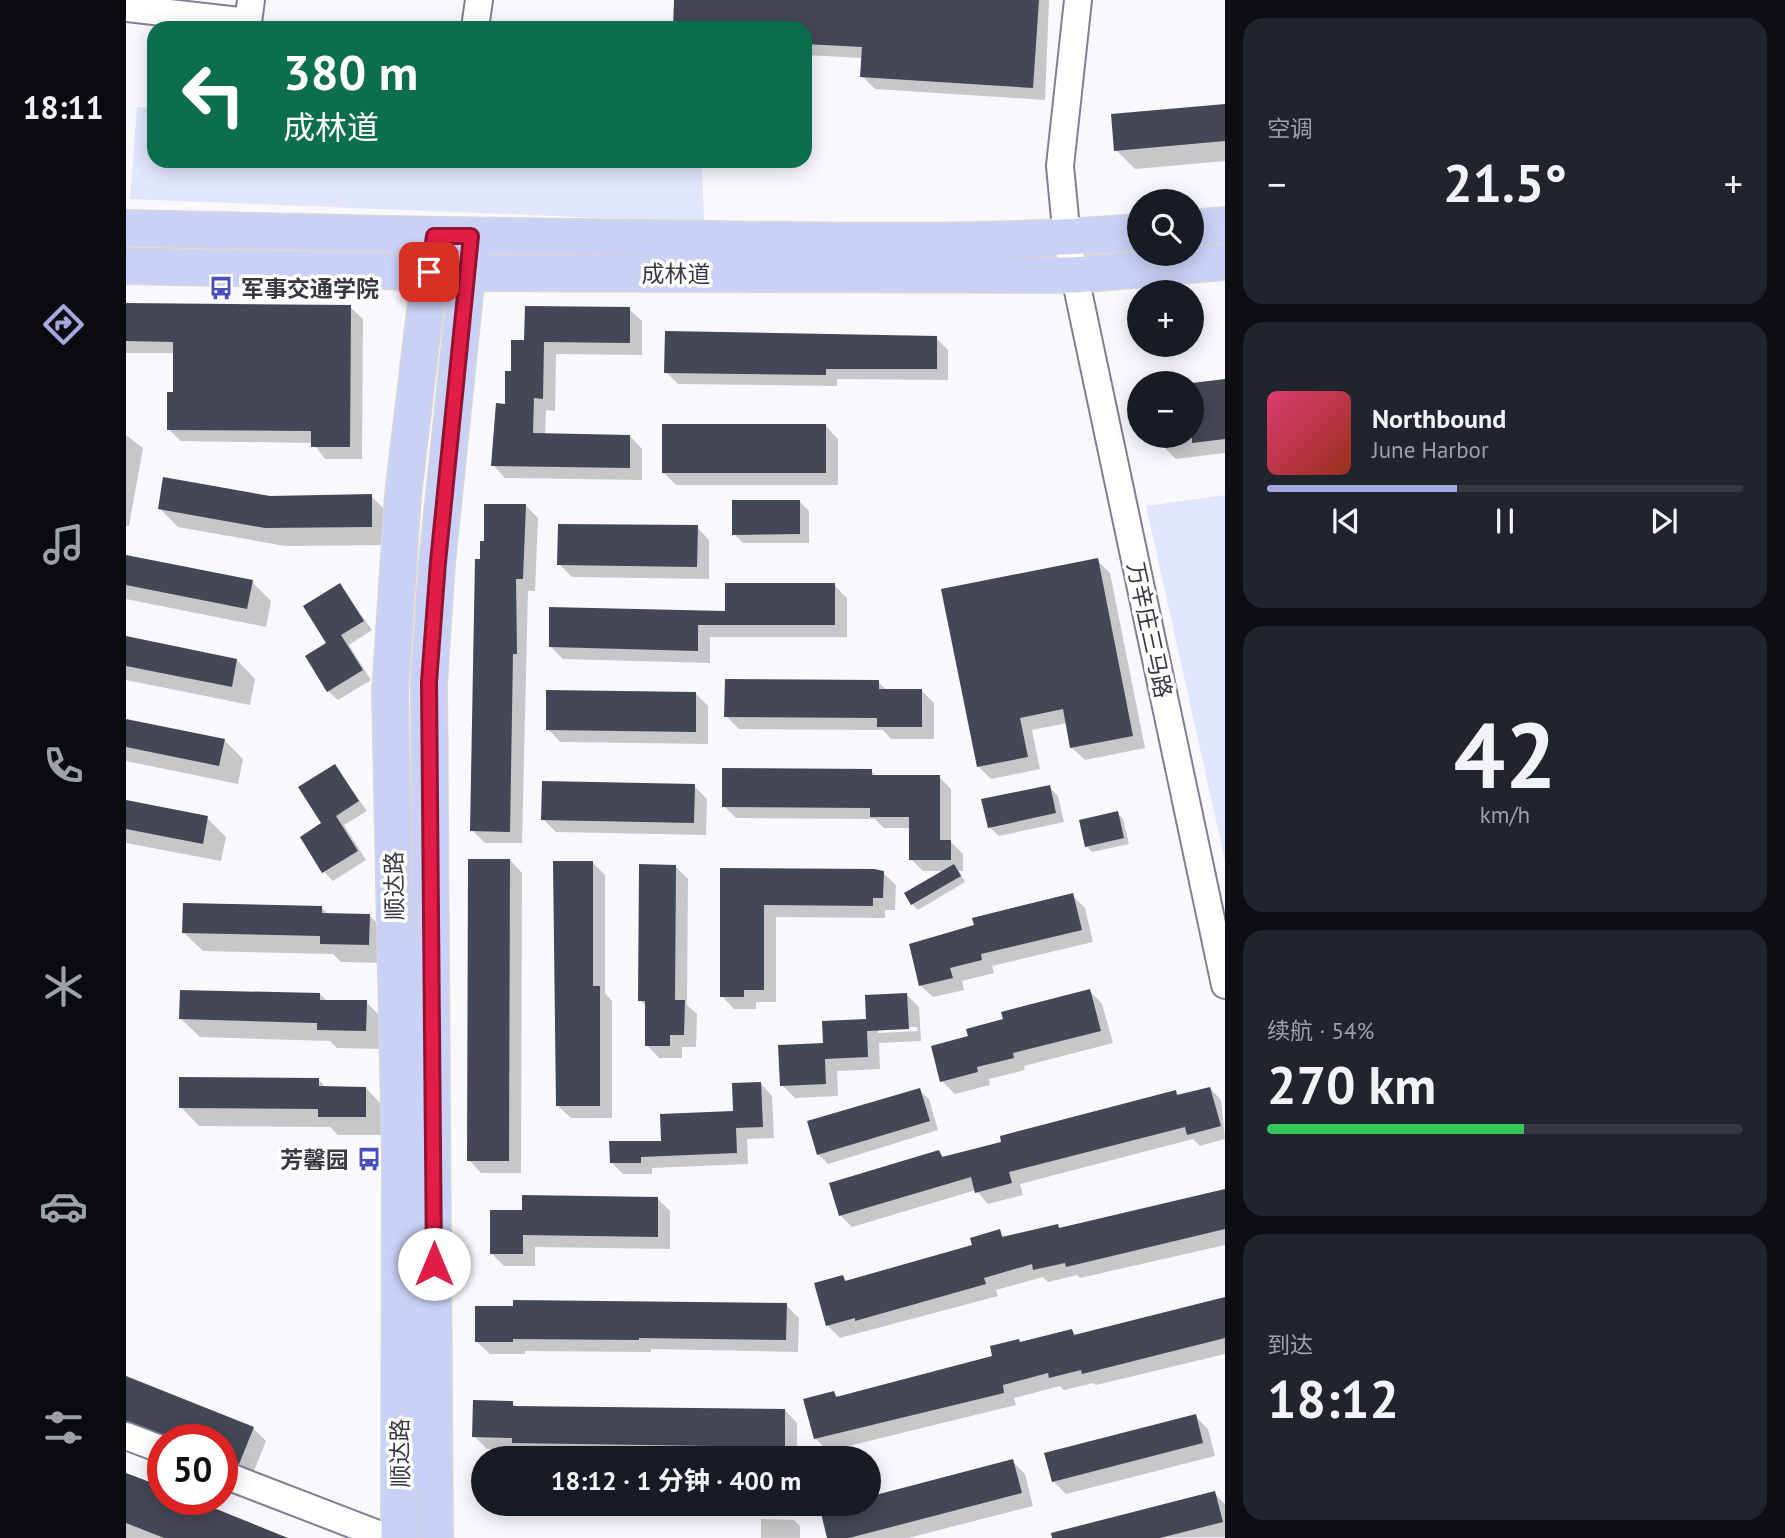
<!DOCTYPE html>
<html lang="zh">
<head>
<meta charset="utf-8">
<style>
  :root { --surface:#171b24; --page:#20242c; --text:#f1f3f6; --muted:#9ea1a6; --line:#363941; --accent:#a5a8de }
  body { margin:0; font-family:"PT Sans","Noto Sans SC",sans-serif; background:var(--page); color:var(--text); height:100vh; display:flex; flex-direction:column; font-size:26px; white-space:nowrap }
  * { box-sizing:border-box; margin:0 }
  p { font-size:23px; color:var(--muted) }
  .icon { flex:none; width:38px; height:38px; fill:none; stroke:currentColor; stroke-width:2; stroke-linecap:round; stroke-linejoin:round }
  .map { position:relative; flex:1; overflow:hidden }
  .details { display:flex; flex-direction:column; gap:18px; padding:18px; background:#0d0f14; width:560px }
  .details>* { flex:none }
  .top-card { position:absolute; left:21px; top:21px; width:665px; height:147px; border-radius:21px; box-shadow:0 4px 18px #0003; background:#0b6e4f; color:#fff; overflow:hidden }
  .controls { position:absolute; left:1001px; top:189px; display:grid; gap:14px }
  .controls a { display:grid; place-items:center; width:77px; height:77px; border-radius:50%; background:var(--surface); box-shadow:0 4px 18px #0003; font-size:35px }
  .speed { position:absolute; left:21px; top:1424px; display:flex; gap:14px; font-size:35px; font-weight:700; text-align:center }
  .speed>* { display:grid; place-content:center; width:91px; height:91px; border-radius:50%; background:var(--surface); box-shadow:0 4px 18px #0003; line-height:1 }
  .speed .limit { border:10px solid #d22; background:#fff; color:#111 }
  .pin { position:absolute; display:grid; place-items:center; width:60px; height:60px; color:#fff; margin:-30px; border-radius:14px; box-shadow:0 4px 10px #0006 }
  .me { position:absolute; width:77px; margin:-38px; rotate:0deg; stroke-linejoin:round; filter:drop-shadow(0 0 5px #0008) }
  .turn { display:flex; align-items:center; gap:24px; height:147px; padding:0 21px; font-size:32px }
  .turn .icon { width:91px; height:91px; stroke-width:2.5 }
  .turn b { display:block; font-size:49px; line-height:60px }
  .big { font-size:52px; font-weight:700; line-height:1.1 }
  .details .card { flex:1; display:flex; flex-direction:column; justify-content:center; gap:10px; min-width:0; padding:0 24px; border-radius:21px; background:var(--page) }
  .details .dial { align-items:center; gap:0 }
  .dial b { font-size:91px; line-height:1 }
  .song { display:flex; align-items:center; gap:21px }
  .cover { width:84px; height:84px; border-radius:10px; background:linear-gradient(135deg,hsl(340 70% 55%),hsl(10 70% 35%)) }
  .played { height:7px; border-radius:4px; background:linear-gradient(90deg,var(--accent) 40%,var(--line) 40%) }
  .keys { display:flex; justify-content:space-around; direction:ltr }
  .heat { display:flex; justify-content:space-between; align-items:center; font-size:38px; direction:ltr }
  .charge { height:10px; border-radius:5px; background:linear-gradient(90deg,#34c759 54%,var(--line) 0) }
  .trip { position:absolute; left:345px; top:1446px; width:410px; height:70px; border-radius:35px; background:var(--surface); box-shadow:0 4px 18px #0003; font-weight:700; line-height:70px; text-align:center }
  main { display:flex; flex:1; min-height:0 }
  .tabs { display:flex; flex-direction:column; width:126px; justify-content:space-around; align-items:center; background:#090b0e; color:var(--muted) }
  .tabs .icon { width:49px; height:49px }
  .tabs .on { color:var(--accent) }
  .tabs b { font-size:32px; color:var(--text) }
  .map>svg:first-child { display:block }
</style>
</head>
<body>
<main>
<nav class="tabs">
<b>18:11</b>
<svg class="icon on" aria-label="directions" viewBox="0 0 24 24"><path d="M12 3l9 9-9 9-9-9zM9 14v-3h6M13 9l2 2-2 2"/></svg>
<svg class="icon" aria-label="music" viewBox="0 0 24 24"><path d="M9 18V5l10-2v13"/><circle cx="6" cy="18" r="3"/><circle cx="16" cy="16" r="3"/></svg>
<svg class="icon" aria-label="phone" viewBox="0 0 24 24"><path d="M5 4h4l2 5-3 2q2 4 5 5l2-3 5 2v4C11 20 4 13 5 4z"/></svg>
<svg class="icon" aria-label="climate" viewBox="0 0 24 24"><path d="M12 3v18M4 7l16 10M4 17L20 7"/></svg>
<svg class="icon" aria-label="car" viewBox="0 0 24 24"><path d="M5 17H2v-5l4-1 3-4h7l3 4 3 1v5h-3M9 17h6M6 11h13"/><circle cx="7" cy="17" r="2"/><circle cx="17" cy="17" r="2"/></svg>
<svg class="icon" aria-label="filters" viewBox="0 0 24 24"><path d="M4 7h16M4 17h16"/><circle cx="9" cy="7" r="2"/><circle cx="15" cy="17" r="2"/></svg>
</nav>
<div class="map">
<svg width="1099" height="1538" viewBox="0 0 1099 1538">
  <rect width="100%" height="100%" fill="#f9f9fd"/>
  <g fill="#e2e6fd">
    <path d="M11,107L28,108V161H576L578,222L4,199Z"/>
    <path d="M1099,495V861L1020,506Z"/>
  </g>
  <g fill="#0003" fill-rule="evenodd">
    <path d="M550,0H923L919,100L749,89L736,76L737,58L679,55V28H548Z"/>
    <path d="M1099,106V161L1009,169L990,150Z"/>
    <path d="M0,305L224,307L237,319L236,459H199L187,443L55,441L42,429L48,394L49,353H0Z"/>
    <path d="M503,309L516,321V355L430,354L429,411L420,410L419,435L504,436L516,449V480L379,478L367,465L387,373L400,342Z"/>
    <path d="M810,338L822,350V380L711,379V386L552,384L540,372Z"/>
    <path d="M1099,380V453L1050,459L1037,446L1036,436H1066V384Z"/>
    <path d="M700,426L712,439V485H550L537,472Z"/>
    <path d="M0,435L17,448L3,526H0Z"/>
    <path d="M245,496L264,515V545L159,546L52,527L34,509L143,497Z"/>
    <path d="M674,502L683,511V543H617L608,534Z"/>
    <path d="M399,505L412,518L409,591H402L396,843H359L346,830L356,561Z"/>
    <path d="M571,527L583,540V579L446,577L433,564Z"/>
    <path d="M0,557L126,582L145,601L140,627L0,599Z"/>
    <path d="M971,560L984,573L1019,748L959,760L946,748L941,723L906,730L914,769L865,779L852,766Z"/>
    <path d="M214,585L246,630L223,645L245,680L212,700L202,691L203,643Z"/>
    <path d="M708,585L721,598V637H584V663L437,659L424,646L601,613Z"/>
    <path d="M0,638L111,660L129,679L124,705L0,680Z"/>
    <path d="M752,682L761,690L796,691L808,703V739H765L757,730L613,729L600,716Z"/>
    <path d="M569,693L582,706V744L434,742L422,729Z"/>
    <path d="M0,721L98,740L117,759L112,784L0,761Z"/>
    <path d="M209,766L241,811L218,825L240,860L207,881L198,872V824Z"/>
    <path d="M745,771L750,776L813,777L825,789V842L837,854V871H833L839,882L792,910L786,904L819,871H797L785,859V828H758L749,819L610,818L598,806Z"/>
    <path d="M568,786L581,799L580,835L430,832L417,819Z"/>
    <path d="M923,787L932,796L938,822L873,836L863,827Z"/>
    <path d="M0,802L81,818L100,837L95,861L0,843Z"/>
    <path d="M991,813L997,819L1003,844L966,852L960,846Z"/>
    <path d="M384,860L396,873L395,1173H355L343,1160Z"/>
    <path d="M467,863L479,875V993L486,1001V1118H445L432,1106Z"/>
    <path d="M549,866L562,879L561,1005L571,1014L570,1047H556V1058H533L521,1045V1007L514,1000Z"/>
    <path d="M596,870L757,873L770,885L769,910H759V918L650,917V1002H630V1009H608L596,996Z"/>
    <path d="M946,895L959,908L967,942L866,966L868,973L836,981L838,990L807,997L794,985Z"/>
    <path d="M196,908L202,914L243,915L262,934L261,963L215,962L207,954L77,951L58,933Z"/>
    <path d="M964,991L976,1004L987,1043L898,1066L899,1070L863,1079L864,1085L829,1094L816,1081L844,1037Z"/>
    <path d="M194,994L201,1001L240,1002L259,1021V1049L211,1048L204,1041L74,1037L55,1019Z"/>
    <path d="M780,994L793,1007L795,1041L753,1043L754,1069L711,1071L712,1096L669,1098L656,1085L699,1044ZM791,1027L792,1031L752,1033V1029Z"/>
    <path d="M193,1080L200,1088H240L258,1107V1135H212L204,1127L73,1126L55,1107Z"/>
    <path d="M635,1084L646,1096L648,1138L621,1139L622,1164L526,1168V1174H497L485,1162L609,1113Z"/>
    <path d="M1084,1088L1095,1100L1099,1139L1074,1146L1067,1139L894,1184L897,1195L862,1204L850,1190L726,1227L714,1215L813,1152L819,1158L1049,1092L1054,1096Z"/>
    <path d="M793,1090L803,1099L812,1130L702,1164L692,1154Z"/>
    <path d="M1099,1191V1245L954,1278L951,1275L922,1282L917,1277L870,1290L872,1296L714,1338L702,1326L690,1285L717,1277L722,1282L848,1246L873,1231L880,1238L932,1226L935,1229Z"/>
    <path d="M532,1199L544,1211V1249L409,1247V1266H378L365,1253L398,1212Z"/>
    <path d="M1099,1299V1354L970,1385L967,1383L938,1390L934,1386L888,1398L890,1405L702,1451L689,1438L708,1393L713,1398L869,1357L896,1344L946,1331L951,1336Z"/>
    <path d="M660,1305L673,1318L672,1352L525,1349V1352L399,1351V1354H364L351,1342Z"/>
    <path d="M0,1378L127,1428L140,1441L126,1476L96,1467V1440H37L0,1430Z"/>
    <path d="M386,1403L392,1408L659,1410L671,1423V1458L400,1455L394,1449H361L348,1436Z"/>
    <path d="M1069,1416L1082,1429L1089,1456L940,1494L927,1481Z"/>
    <path d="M886,1461L899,1474L907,1506L782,1538H703L742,1503V1498Z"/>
    <path d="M0,1474L37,1500H63L159,1538H0Z"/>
    <path d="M1088,1493L1099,1504V1537L941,1538Z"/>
    <path d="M605,1503H632V1515L610,1514Z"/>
    <path d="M635,1519L668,1520L674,1526V1538H635Z"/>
  </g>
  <g fill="#444755">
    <path d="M548,0H913L907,88L734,77L736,47L679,44V28H547Z"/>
    <path d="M1099,104V141L988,151L985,114Z"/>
    <path d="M0,303L225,305L224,447H185V431L41,430V392H47V342L0,341Z"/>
    <path d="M399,306L504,307V343L418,342L417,399L408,398L407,433L504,435V468L365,466L370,403L379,404V371H385V340H398Z"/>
    <path d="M539,331L811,336V369H700V375L538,373Z"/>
    <path d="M1099,379V439L1066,443V383Z"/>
    <rect x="536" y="424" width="164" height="49"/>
    <path d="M37,477L144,496L246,494V527L139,528L32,509Z"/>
    <path d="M606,500H674V534L606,535Z"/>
    <path d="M358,504H400L397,579H390L391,654H387L384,832L344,831L349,559H354V541H358Z"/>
    <path d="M432,524L572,525L571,567L431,565Z"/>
    <path d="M0,555L127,580L121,609L0,585Z"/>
    <path d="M972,558L1007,736L944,748L937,709L894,718L902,757L851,767L815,589Z"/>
    <path d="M214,583L238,621L215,635L237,670L201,692L179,656L200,643L177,606Z"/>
    <path d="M599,583H709V625H572V651L423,647V607L599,611Z"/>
    <path d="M0,636L111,659L106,687L0,666Z"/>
    <path d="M599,679L753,680V689H796V727H751V718L598,717Z"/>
    <path d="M420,690L570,692V732L420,730Z"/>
    <path d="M0,719L99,739L93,766L0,747Z"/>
    <path d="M209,764L233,801L210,816L232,851L196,873L174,837L195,823L172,787Z"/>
    <path d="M596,768L746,769V775H814V840H825V860H783V817H744V808L596,807Z"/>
    <path d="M416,781L569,784L568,823L415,820Z"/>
    <path d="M924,785L930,813L862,828L855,799Z"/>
    <path d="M0,800L82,816L77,844L0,829Z"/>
    <path d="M992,811L998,838L959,847L953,820Z"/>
    <path d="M342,859H384L383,1161H341Z"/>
    <path d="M427,861H467V986H474V1106H430Z"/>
    <path d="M513,864L550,865L549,1000H559L558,1035H544V1046H519V1001H512Z"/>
    <path d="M828,864L835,876L785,905L778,893Z"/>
    <path d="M594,868L748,869L758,871L757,898H747V906L638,905V990H618V997H594Z"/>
    <path d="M947,893L956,930L855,954L856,960L824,968L827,978L793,986L783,944L848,925L846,918Z"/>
    <path d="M57,903L196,906V913L244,914L243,945L194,944V936L56,933Z"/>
    <path d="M964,989L975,1031L887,1053L888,1058L851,1067L852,1072L814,1082L805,1046L842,1036L840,1029L877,1019L875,1012Z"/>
    <path d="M54,990L194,993V1000H241L240,1031L191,1030V1023L53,1019Z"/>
    <path d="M781,993L783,1029L741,1031L742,1057L699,1059L700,1084L654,1086L652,1045L697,1043L696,1021L740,1019L739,995Z"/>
    <path d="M53,1077L193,1078V1086L240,1087V1117H192V1109L53,1108Z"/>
    <path d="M635,1082L637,1127L610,1128L611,1153L515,1157V1163H484L483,1141H535L534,1114L607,1111L606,1083Z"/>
    <path d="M1084,1087L1095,1126L1061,1135L1059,1127L883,1172L886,1183L849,1193L845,1177L713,1216L703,1183L813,1150L816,1157L875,1142L874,1136L1050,1090L1051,1095Z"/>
    <path d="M794,1088L804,1121L691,1155L681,1121Z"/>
    <path d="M1099,1189V1229L940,1267L939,1263L907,1270L906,1264L858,1278L860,1284L729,1321V1318L700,1326L688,1283L717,1275L719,1281L846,1245L844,1238L874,1229L876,1237L932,1224L933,1228Z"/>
    <path d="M396,1195L532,1197V1237L397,1235V1254H364V1210H396Z"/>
    <path d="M1099,1297V1338L956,1374L955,1370L923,1378L922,1373L877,1385L878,1393L688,1439L677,1399L708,1391L710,1397L866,1356L864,1346L893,1339L894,1342L946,1329L948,1335Z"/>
    <path d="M387,1300L661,1303L660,1340L513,1338V1340L387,1339V1342H349V1306H387Z"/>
    <path d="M0,1376L128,1427L113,1464L96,1459V1440H49L0,1421Z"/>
    <path d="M347,1400L387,1401V1406L659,1409V1447L386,1443V1438L346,1437Z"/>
    <path d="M1070,1414L1077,1443L926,1482L918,1453Z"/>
    <path d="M887,1459L896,1493L723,1538H701L694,1509L717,1503H742V1497Z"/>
    <path d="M0,1473L37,1487V1500H68L162,1538H38L0,1523Z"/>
    <path d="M1089,1491L1097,1522L1034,1538H926L925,1533Z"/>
  </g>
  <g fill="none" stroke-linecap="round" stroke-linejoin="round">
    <g stroke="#7d808f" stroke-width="30">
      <g id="minor">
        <path d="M952,0L934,166L941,239L1099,985"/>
        <path d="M0,8L122,22L125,0"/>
        <path d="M349,28L353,0"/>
        <path d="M0,1436L37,1450"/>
        <path d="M96,1474L262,1538"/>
      </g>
    </g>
    <g stroke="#d7d7d9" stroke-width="38">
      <g id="major">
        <path d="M0,228C195,233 391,237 586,239C729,241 871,244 1013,232"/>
        <path d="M1066,228L1099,225"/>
        <path d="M0,266L342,273L949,275L1099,262"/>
        <path d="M273,1538L274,1157L264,692L277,495L308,236"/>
        <path d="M309,1538L303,682L311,562L345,236"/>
      </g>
    </g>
    <use href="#minor" stroke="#fff" stroke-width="26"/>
    <use href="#major" stroke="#cad1f6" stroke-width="35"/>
  </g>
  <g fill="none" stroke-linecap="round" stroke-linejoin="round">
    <g stroke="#92132f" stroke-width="18">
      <path id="route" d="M303,272L308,236H345L312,562L303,682L308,1264"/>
    </g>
    <use href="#route" stroke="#e11d48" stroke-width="12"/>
  </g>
  <defs>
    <g id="bus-bare" transform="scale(1.89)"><path d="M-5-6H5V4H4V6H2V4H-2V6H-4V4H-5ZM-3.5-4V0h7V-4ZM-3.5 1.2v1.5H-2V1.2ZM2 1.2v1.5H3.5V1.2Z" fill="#484cc1" stroke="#fff" stroke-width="2.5" paint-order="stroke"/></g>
  </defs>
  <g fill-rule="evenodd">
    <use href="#bus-bare" x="95" y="288"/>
    <use href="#bus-bare" x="243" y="1159"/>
  </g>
  <g text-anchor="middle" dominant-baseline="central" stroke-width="7" stroke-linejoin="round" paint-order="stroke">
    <g font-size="23" fill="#383940" stroke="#fff">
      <text x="550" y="273">成林道</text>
      <text transform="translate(1024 630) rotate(78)">万辛庄三马路</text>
      <text transform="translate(268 886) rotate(-91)">顺达路</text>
      <text transform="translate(273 1453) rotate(-90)">顺达路</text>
    </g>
    <g font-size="23" font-weight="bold" fill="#383940" stroke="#fff" text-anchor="start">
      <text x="115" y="288">军事交通学院</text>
      <text x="223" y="1159" text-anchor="end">芳馨园</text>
    </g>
  </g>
</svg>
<div class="controls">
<a><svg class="icon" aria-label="search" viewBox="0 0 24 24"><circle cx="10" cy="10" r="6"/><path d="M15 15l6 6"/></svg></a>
<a>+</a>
<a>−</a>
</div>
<div class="speed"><div class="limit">50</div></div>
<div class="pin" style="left:303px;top:272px;background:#d93025"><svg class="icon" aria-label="arrive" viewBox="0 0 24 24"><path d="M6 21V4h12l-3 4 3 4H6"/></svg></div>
<svg class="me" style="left:308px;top:1264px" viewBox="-20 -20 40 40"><circle r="19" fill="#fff"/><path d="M0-13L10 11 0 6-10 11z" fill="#e11d48"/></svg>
<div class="trip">18:12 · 1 分钟 · 400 m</div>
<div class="top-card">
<div class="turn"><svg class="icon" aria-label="left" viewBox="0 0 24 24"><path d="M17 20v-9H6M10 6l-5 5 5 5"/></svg><div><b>380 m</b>成林道</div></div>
</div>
</div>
<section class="details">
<div class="card"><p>空调</p>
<div class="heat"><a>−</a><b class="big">21.5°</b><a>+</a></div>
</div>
<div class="card">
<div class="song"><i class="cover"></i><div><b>Northbound</b><p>June Harbor</p></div></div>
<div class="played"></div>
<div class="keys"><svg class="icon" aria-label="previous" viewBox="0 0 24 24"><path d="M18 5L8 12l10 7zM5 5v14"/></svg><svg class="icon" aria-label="pause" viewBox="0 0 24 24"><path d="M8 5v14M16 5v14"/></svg><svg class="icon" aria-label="next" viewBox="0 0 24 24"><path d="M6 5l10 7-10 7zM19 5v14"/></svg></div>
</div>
<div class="card dial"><b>42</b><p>km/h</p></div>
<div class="card"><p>续航 · 54%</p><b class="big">270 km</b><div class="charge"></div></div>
<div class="card"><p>到达</p><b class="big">18:12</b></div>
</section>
</main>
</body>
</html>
